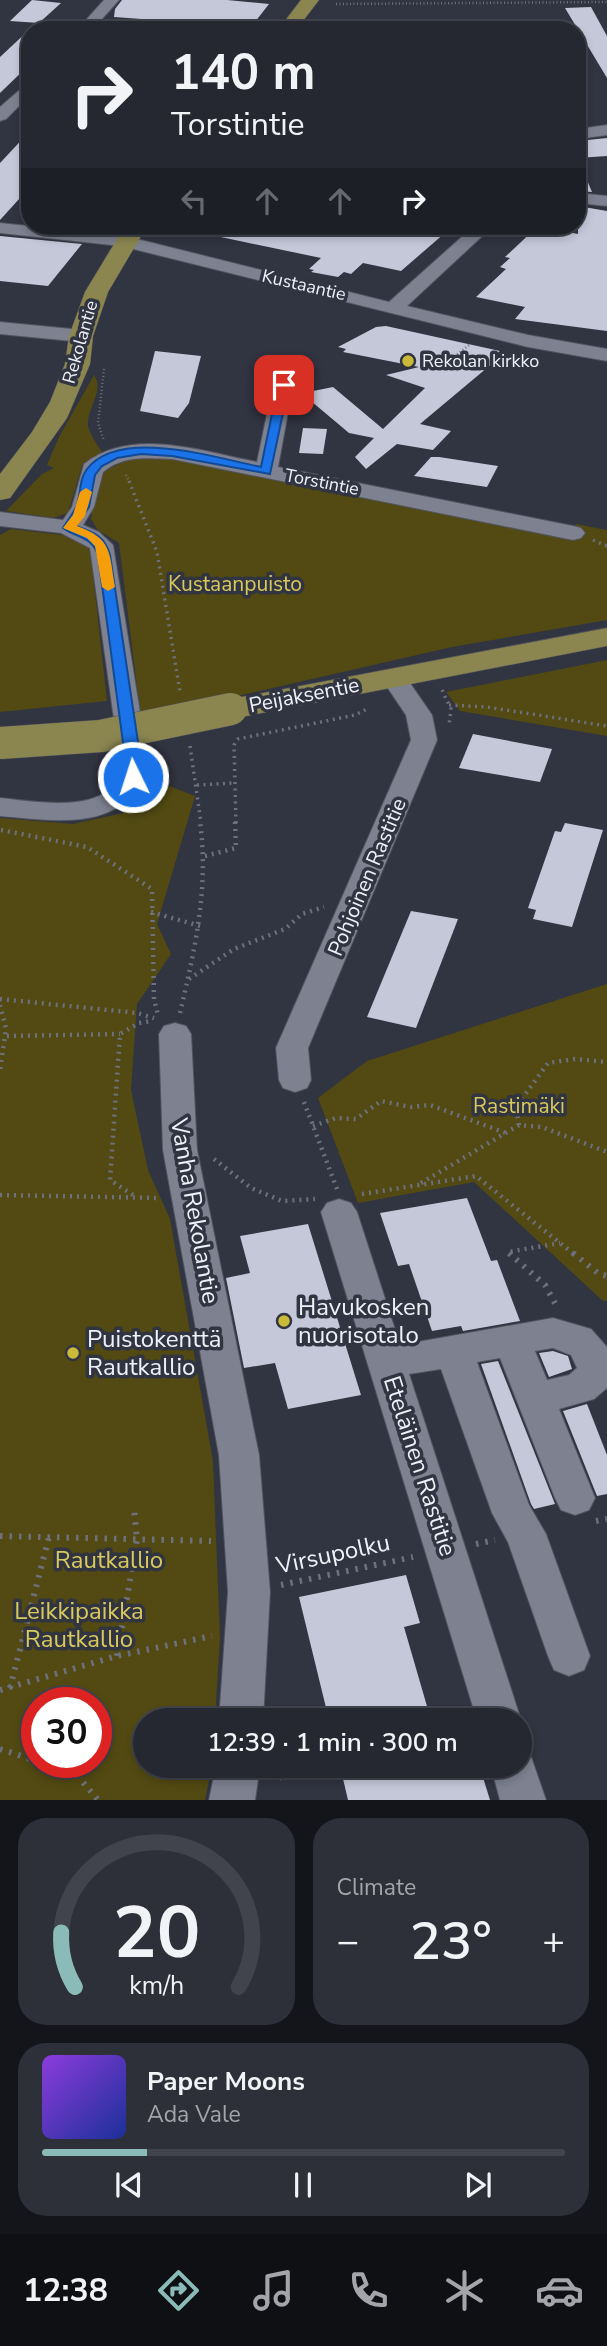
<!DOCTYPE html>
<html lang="en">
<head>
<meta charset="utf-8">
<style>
  :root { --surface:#252731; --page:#2d2f39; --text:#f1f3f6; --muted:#a3a5ab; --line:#42444d; --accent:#8bbbb9 }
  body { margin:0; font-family:"Nunito Sans",sans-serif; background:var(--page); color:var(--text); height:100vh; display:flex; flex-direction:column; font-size:26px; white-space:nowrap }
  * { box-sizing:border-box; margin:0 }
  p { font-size:23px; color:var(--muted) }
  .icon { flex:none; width:38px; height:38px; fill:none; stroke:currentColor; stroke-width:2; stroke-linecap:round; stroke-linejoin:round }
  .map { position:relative; height:1800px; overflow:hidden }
  .side { display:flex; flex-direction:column; gap:18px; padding:18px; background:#14151b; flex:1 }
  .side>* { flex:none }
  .guide { position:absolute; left:21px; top:21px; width:565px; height:214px; border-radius:28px; box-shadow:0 4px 10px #0003,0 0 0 2px var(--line); background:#252731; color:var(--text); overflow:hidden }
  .speed { position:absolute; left:21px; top:1687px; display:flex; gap:14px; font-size:35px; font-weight:700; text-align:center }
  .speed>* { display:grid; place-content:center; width:91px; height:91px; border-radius:50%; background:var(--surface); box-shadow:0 4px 10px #0003,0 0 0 2px var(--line); line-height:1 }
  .speed .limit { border:10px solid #d22; background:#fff; color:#111 }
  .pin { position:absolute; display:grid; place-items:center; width:60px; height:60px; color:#fff; margin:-30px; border-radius:14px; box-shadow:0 4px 10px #0006 }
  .me { position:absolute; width:77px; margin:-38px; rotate:356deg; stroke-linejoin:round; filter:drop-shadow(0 0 5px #0008) }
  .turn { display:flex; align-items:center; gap:24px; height:147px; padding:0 35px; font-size:32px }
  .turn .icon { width:91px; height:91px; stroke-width:2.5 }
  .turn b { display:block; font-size:49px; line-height:60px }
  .lanes { display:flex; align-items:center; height:66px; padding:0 35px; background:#0003; justify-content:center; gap:35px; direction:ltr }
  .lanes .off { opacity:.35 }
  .big { font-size:52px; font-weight:600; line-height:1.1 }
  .side .widget { flex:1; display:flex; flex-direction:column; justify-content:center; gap:10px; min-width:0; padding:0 24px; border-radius:28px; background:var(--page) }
  .side .dial { align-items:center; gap:0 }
  .dial svg { height:182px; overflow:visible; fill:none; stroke:var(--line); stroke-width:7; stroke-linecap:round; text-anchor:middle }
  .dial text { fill:var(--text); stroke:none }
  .song { display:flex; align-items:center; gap:21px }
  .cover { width:84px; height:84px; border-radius:10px; background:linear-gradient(135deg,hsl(270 70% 55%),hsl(230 70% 35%)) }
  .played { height:7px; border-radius:4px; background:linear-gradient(90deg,var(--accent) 20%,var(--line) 20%) }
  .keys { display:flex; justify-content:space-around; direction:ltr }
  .heat { display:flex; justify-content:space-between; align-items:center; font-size:38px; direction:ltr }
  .side .tiles { flex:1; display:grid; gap:18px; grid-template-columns:1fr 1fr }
  .widget:last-child { grid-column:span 2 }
  .trip { position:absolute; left:133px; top:1708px; width:399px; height:70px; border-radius:35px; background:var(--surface); box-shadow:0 4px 10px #0003,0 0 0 2px var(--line); font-weight:600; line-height:70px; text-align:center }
  .tabs { display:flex; height:112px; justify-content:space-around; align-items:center; background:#0f1014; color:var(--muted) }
  .tabs .icon { width:49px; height:49px }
  .tabs .selected { color:var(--accent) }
  .tabs b { font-size:32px; color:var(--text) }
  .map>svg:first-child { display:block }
</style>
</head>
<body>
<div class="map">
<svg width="607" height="1800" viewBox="0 0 607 1800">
  <rect width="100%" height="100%" fill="#313441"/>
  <g fill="#524a12" fill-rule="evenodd">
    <path d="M94,375C105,391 86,409 88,426C90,435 97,444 102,452L82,466L68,513L53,518L6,511L42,474L54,468L47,465L59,437Z"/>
    <path d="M161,456L570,535L576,524L607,530V620L452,647L141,718L119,543L98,530L91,519L98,474L130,459Z"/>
    <path d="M11,529L71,536L90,547L107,701L0,712V535Z"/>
    <path d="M607,660V736L460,711L446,692Z"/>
    <path d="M159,782L195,796L157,924L171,954L137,1004L131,1090L148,1170L170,1219L213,1461L220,1638L215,1720H145V1766H212L205,1800H0V818L73,824L123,813ZM37,1703H96V1762H37Z"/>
    <path d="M607,984V1301L602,1300L474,1182L358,1203L318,1098L367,1061Z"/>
  </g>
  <g fill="#c4c8d9">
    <path d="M32,0L61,3L39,23L10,21Z"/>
    <path d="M122,0H227L269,4L251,27L221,25L216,30H161L169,21L114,17L115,9Z"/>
    <path d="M591,7L607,36V78L565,8Z"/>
    <path d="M30,29V64L0,93V57Z"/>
    <path d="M30,131V187L0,220V163Z"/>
    <path d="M607,138V156L578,158V141Z"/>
    <path d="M578,159L592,192L578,191Z"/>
    <path d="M578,206L607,211V331L515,319L525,307L476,297L506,269L500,267L510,258L505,257L538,226L578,234Z"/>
    <path d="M217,226H453L401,271L363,263L351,274L344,272L338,277L311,272L314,270L309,269L321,258L216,236Z"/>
    <path d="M0,236L82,244L48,286L0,281Z"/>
    <path d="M386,326L500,351L495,355L500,357L420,424L451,431L433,450L397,444L366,469L355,457L374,438L349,433L305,396L311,395L308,392L333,387L383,429L425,388L386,375L419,367L343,352L346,349L338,347L376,327Z"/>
    <path d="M155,351L201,356L189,403L178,418L140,411Z"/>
    <path d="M303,428L327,429L323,454L299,453Z"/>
    <path d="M431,457H439L498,466L487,487L414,476Z"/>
    <path d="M473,734L552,749L540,782L459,768Z"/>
    <path d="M565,823L603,830L572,927L533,919L536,910L528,908L555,831L561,832Z"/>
    <path d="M411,911L458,919L416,1028L367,1017Z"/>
    <path d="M467,1198L491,1261L497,1260L520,1321L463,1331L461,1326L432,1331L409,1264L398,1266L380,1213Z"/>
    <path d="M308,1224L361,1395L288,1409L275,1363L244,1368L226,1278L250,1273L240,1236Z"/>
    <path d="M553,1351L568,1356L572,1369L549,1377L539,1353Z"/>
    <path d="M498,1361L553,1499L555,1504L534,1509L531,1504L481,1364Z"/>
    <path d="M587,1404L607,1455V1494L597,1496L563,1411Z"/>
    <path d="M406,1575L420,1623L404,1627L431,1720H329L299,1597Z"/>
    <path d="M340,1766H444L447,1778L481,1771L490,1800H348Z"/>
  </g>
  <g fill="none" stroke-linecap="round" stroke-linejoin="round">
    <g stroke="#51535e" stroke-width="2">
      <g id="minor">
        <path d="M104,0H119L92,30H77Z"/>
        <path d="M30,81V95L6,119L0,121V107Z"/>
        <path d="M607,125V135L578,139V129Z"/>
        <path d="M578,193L607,196V206L578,203Z"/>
        <path d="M0,223L125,236L389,302L474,226H493L407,306L528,335L607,349V361L528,347L121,246L0,233Z"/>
        <path d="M0,322L82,330L92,336L82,342L0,334Z"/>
        <path d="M283,379L293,385L278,467L573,526L581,528L585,533L581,538L573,540L172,459C147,458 123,455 103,472L94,507L83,525L99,532L113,545L148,762C130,834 58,821 0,816V798C30,801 96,813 114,783C118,777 119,769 120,762L90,548L61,533L0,526V512L63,520L72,507L84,464C132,426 203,452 257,462L273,385Z"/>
        <path d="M394,670L403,673L432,715L437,740L308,1048L311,1080L307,1088L295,1092L283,1088L279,1080L276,1048L411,740L406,715L381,678L385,673Z"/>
        <path d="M175,1023L186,1026L191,1034L197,1150L259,1455L270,1592L263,1720H219L228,1592L219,1455L163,1150L159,1034L164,1026Z"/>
        <path d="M339,1199L351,1203L357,1212L400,1345L553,1318L591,1329L607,1347V1388L594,1399L559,1409L595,1498L589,1510L575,1515L561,1510L555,1498L500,1358L477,1362L529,1505L546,1534L590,1656L584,1670L569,1676L554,1670L548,1656L508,1542L492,1513L441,1369L409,1374L521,1720L520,1723V1720H477L321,1212L327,1203ZM553,1348L571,1355L577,1368L569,1375L547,1380L535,1351Z"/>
        <path d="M520,1747L529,1751L546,1800H500L491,1766H520Z"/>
        <path d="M216,1766H260L255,1800H209Z"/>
      </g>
    </g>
    <g stroke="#51535e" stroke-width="1">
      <g id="major">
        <path d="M301,0H319L296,30H278Z"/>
        <path d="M125,226H147L108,292L93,336L90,364L67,418L10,498L0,500V474L32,432L50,402L65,364L69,336L85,292Z"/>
        <path d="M607,628V646L231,719L219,716L215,709L219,702L231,699Z"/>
      </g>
    </g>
    <g stroke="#6e707c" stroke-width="2.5" stroke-dasharray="1 2.5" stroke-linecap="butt">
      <path d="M336,4L607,2"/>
      <path d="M449,361L469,345"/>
      <path d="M104,369L98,423L104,441"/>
      <path d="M126,475L130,483"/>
    </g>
    <g stroke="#6e707c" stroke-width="3.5" stroke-dasharray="2 4.5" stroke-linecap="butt">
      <path d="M129,481L157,552L180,692"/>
      <path d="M593,540L607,546"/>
      <path d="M442,690L451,709L449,725"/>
      <path d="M449,705L487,707L607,726"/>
      <path d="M190,746L201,823"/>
      <path d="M197,785L233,783"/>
      <path d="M236,823L234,745L238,739L355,715L369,708"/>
    </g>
    <g stroke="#6e707c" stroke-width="4.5" stroke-dasharray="2 5" stroke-linecap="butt">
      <path d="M1,830L87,847L152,889L154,999L158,1015"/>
      <path d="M205,856L236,848L235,822"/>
      <path d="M151,912L200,926"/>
      <path d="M189,979L234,949L285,929L302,914L324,907"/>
      <path d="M0,999L137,1013L154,1018"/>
      <path d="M0,1005L6,1029L0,1070"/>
      <path d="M180,1013C195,949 209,888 200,822"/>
      <path d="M7,1036L120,1034"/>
      <path d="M304,1102L337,1189"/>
      <path d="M519,1125L516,1107L548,1063L575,1059L607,1062"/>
      <path d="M313,1126L336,1118L356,1119L381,1101L411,1107L430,1105L506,1133"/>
      <path d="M214,1159L251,1188L282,1201L315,1199"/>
      <path d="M421,1183L519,1125L542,1127L607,1152"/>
      <path d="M362,1194L476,1176L575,1255"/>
      <path d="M0,1195L160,1198"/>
      <path d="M133,1195L110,1180L120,1034L139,1023L151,1021"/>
      <path d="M511,1255L508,1252L560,1243"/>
    </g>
    <g stroke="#6e707c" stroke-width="6" stroke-dasharray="2.5 7" stroke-linecap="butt">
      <path d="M509,1253L545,1285L557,1307"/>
      <path d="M573,1253L599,1274L607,1276"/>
      <path d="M596,1521L607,1519"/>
      <path d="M0,1536L211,1541"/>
      <path d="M476,1544L495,1540"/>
      <path d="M281,1585L413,1557"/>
      <path d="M117,1656L137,1540L134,1508"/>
      <path d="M10,1688L49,1537"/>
      <path d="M0,1690L117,1656L212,1636"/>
      <path d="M0,1749L37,1761"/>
      <path d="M42,1762L75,1773L98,1800"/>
      <path d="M271,1774L282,1778"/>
    </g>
    <use href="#minor" fill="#7d8190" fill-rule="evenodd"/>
    <use href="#major" fill="#8b8550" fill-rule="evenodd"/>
    <g stroke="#51535e" stroke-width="33" stroke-linecap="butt">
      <path id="major-bridge" d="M0,743L101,736L231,709"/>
    </g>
    <use href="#major-bridge" stroke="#8b8550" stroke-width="32"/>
  </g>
  <path fill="#1a73e8" stroke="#114b97" stroke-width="2" d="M284,382L289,385L270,474L172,456L141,454L117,458L102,466L95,475L89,507L76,526C93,532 105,536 110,555L141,762L138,780H128L98,555C92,536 76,538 63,528C67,521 74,513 77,505C81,493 79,479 87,469C120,427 216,458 261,467L278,385Z"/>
  <path fill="#f59e0b" d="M86,488L92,492L85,516L77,526C113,539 109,553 115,587L108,591L102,587L95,546L87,538L63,528L73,515L80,492Z"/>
  <g fill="#cbba39" stroke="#313441" stroke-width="2.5">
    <circle cx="408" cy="361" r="7"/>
    <circle cx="284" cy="1321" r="7"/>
    <circle cx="73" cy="1353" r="7"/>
  </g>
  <g text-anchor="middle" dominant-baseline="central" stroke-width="7" stroke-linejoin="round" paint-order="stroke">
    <g font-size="18" fill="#eff1f9" stroke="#313441">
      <text transform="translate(304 285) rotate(13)">Kustaantie</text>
      <text transform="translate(80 342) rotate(-74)">Rekolantie</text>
      <text transform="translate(322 482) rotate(11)">Torstintie</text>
    </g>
    <g font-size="18" fill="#eff1f9" stroke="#313441" text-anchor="start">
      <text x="422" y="361">Rekolan kirkko</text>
    </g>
    <g font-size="21" fill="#d8c95c" stroke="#313441">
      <text x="235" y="584">Kustaanpuisto</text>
      <text x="519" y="1106">Rastimäki</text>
    </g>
    <g font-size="21" fill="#eff1f9" stroke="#313441">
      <text transform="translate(304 695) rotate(-11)">Peijaksentie</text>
      <text transform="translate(367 877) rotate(-67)">Pohjoinen Rastitie</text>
    </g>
    <g font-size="24" fill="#eff1f9" stroke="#313441">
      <text transform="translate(195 1211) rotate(80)">Vanha Rekolantie</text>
      <text transform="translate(420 1466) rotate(72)">Eteläinen Rastitie</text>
      <text transform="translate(333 1554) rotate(-12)">Virsupolku</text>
    </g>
    <g font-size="24" fill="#eff1f9" stroke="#313441" text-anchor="start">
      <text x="298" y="1307">Havukosken<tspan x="298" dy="28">nuorisotalo</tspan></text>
      <text x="87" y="1339">Puistokenttä<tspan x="87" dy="28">Rautkallio</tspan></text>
    </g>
    <g font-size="24" fill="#d8c95c" stroke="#313441">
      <text x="109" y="1560">Rautkallio</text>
      <text x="79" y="1611">Leikkipaikka<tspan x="79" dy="28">Rautkallio</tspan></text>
    </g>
  </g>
</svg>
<div class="speed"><div class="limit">30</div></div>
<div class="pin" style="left:284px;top:385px;background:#d93025"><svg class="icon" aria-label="arrive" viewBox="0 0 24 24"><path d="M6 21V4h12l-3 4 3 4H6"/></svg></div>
<svg class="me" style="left:133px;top:777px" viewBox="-20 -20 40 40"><circle r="17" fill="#1a73e8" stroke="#fff" stroke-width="3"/><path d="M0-11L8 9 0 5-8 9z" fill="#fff"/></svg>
<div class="trip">12:39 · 1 min · 300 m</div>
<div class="guide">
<div class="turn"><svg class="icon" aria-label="right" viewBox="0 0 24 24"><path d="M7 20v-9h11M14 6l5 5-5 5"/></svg><div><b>140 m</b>Torstintie</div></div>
<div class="lanes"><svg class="icon off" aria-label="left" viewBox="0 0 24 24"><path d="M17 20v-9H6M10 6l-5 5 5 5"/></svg><svg class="icon off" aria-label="ahead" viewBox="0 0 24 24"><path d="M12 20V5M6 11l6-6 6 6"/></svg><svg class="icon off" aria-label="ahead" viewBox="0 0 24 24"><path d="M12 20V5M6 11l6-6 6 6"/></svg><svg class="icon" aria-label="right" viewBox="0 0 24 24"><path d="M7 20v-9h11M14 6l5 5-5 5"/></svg></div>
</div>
</div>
<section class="side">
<div class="tiles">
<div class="widget dial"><svg viewBox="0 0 100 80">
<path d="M14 69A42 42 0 1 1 86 69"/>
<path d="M14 69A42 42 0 0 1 8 45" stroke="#8bbbb9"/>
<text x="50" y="56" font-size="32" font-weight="700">20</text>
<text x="50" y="72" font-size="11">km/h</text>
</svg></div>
<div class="widget"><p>Climate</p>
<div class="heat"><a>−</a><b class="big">23°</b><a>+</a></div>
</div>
<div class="widget">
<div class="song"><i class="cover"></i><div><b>Paper Moons</b><p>Ada Vale</p></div></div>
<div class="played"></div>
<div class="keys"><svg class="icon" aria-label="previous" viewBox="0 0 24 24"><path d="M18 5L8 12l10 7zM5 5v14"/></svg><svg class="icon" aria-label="pause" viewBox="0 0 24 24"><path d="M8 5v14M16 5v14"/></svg><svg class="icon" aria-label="next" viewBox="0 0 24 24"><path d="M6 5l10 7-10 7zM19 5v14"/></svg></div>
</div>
</div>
</section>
<nav class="tabs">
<b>12:38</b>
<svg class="icon selected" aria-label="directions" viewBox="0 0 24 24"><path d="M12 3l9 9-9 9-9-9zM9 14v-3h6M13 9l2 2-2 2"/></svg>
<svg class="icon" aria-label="music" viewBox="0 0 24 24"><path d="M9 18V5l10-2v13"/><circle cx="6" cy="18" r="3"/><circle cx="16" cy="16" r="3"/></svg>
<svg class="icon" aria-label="phone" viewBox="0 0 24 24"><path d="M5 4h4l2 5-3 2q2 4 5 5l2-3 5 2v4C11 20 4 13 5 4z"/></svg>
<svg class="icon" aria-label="climate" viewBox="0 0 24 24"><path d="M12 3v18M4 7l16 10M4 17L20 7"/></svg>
<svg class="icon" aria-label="car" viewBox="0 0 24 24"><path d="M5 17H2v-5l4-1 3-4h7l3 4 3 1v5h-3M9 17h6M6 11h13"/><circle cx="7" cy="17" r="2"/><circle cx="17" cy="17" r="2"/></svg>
</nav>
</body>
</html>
